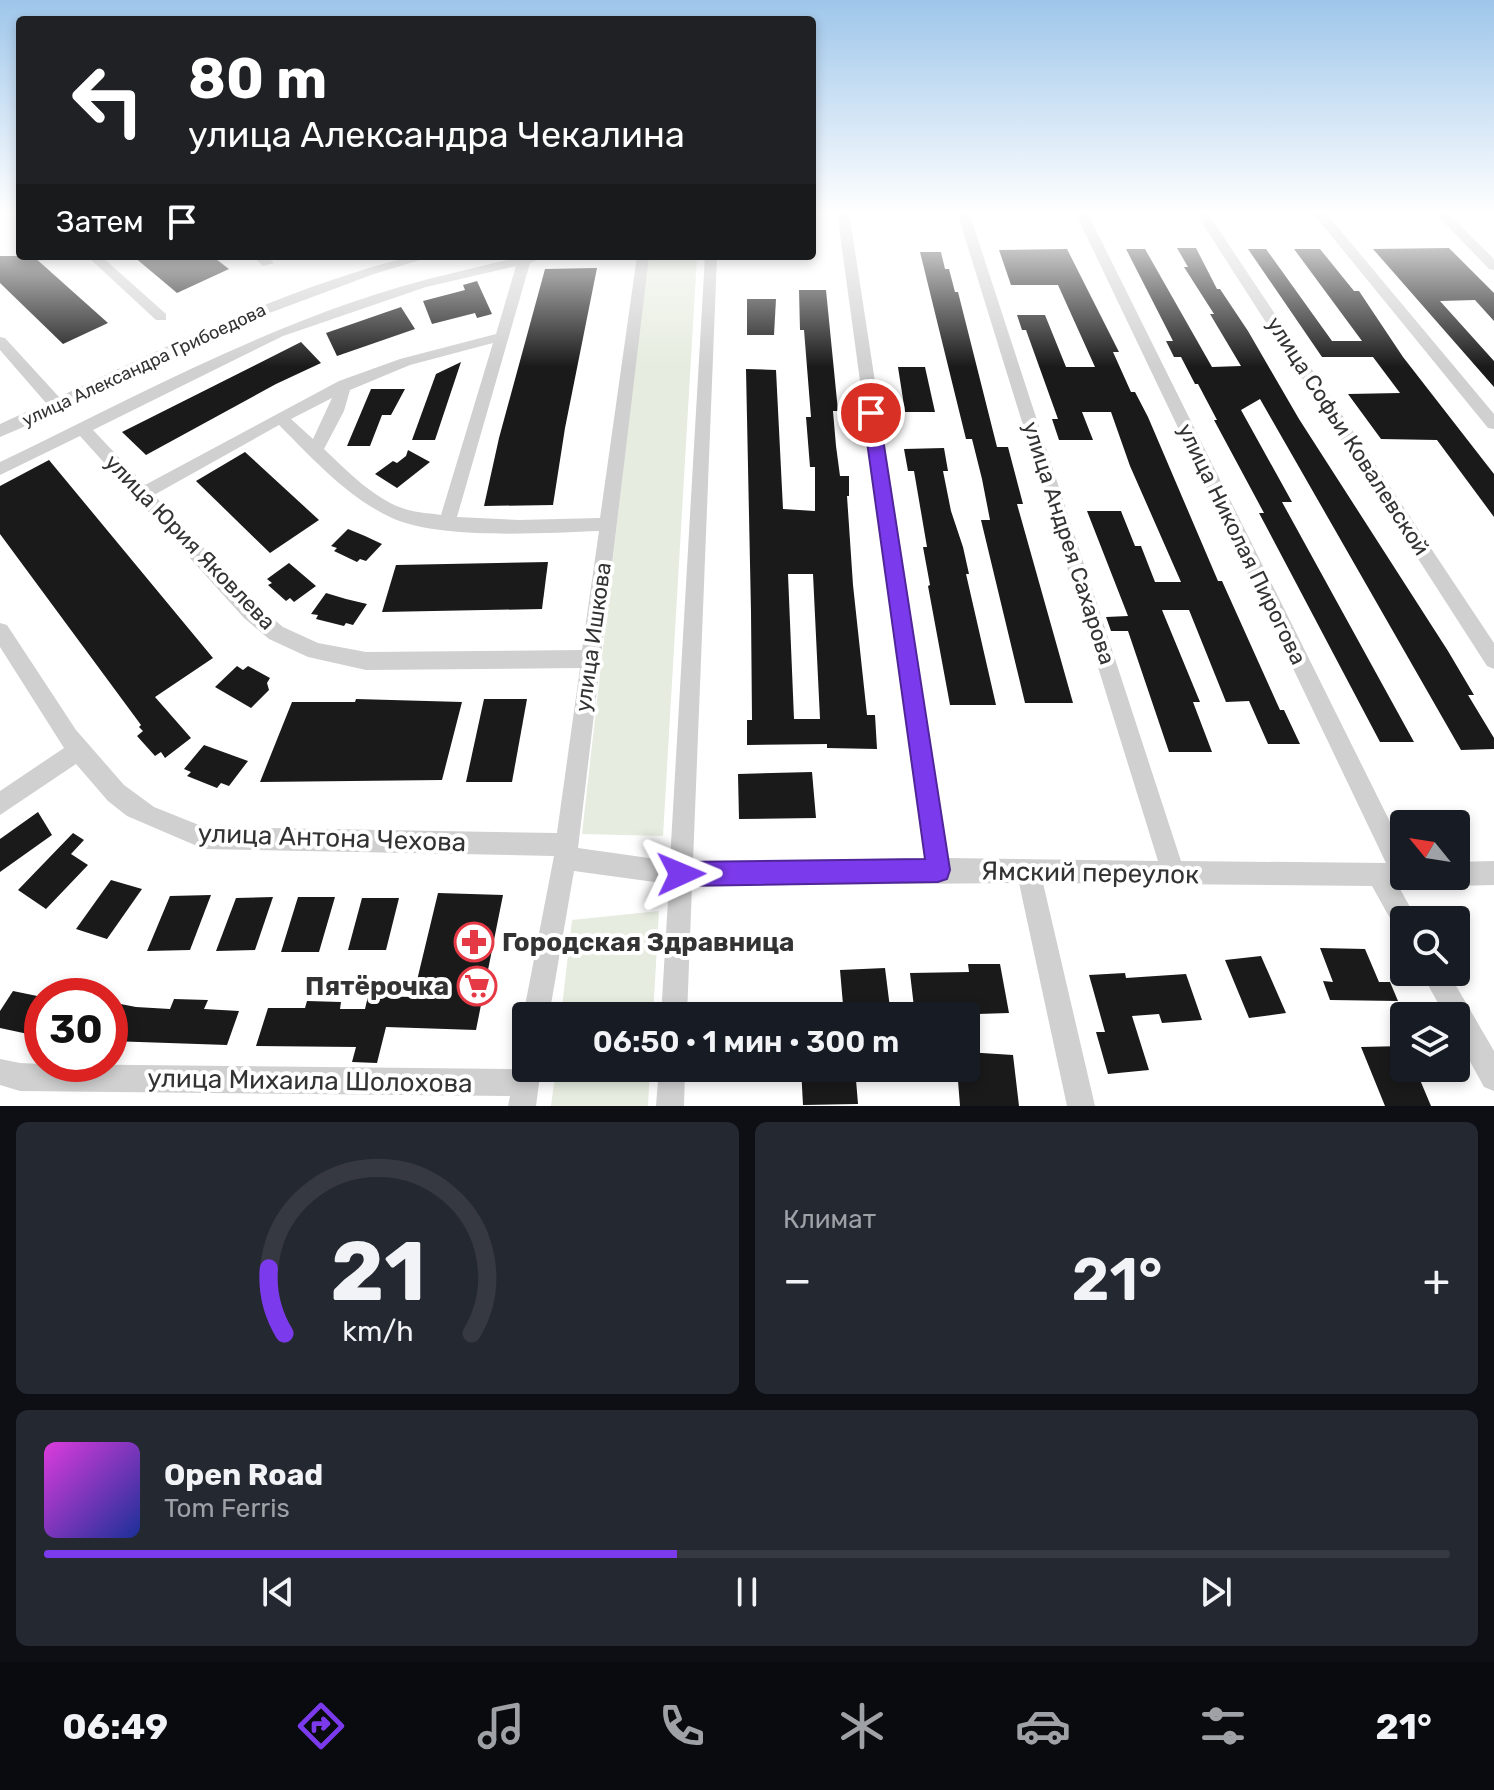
<!DOCTYPE html>
<html lang="ru">
<head>
<meta charset="utf-8">
<style>
  :root { --surface:#171b24; --page:#242831; --text:#f1f3f6; --muted:#9ea1a6; --line:#363941; --accent:#7c3aed }
  body { margin:0; font-family:Rubik,sans-serif; background:var(--page); color:var(--text); height:100vh; display:flex; flex-direction:column; font-size:30px; white-space:nowrap }
  * { box-sizing:border-box; margin:0 }
  p { font-size:26px; color:var(--muted) }
  .icon { flex:none; width:44px; height:44px; fill:none; stroke:currentColor; stroke-width:2; stroke-linecap:round; stroke-linejoin:round }
  .map { position:relative; height:1106px; overflow:hidden }
  .panel { display:flex; flex-direction:column; gap:16px; padding:16px; background:#0d0f14; flex:1 }
  .panel>* { flex:none }
  .top-card { position:absolute; left:16px; top:16px; width:800px; height:244px; border-radius:8px; box-shadow:0 4px 12px #0003; background:#202124; color:#fff; overflow:hidden }
  .needle { width:52px; rotate:300deg }
  .buttons { position:absolute; left:1390px; top:810px; display:grid; gap:16px }
  .buttons a { display:grid; place-items:center; width:80px; height:80px; border-radius:8px; background:var(--surface); box-shadow:0 4px 12px #0003; font-size:40px }
  .speed { position:absolute; left:24px; top:978px; display:flex; gap:16px; font-size:40px; font-weight:700; text-align:center }
  .speed>* { display:grid; place-content:center; width:104px; height:104px; border-radius:50%; background:var(--surface); box-shadow:0 4px 12px #0003; line-height:1 }
  .speed .limit { border:12px solid #d22; background:#fff; color:#111 }
  .pin { position:absolute; display:grid; place-items:center; width:68px; height:68px; color:#fff; margin:-34px; border:4px solid #fff; border-radius:50%; box-shadow:0 2px 8px #0007 }
  .me { position:absolute; width:88px; margin:-44px; rotate:89deg; stroke-linejoin:round; filter:drop-shadow(0 0 6px #0008) }
  .turn { display:flex; align-items:center; gap:28px; height:168px; padding:0 40px; font-size:36px }
  .turn .icon { width:104px; height:104px; stroke-width:2.5 }
  .turn b { display:block; font-size:56px; line-height:68px }
  .then { display:flex; align-items:center; height:76px; padding:0 40px; background:#0003; gap:16px; font-size:30px }
  .big { font-size:60px; font-weight:600; line-height:1.1 }
  .panel .tile { flex:1; display:flex; flex-direction:column; justify-content:center; gap:12px; min-width:0; padding:0 28px; border-radius:12px; background:var(--page) }
  .panel .dial { align-items:center; gap:0 }
  .dial svg { height:208px; overflow:visible; fill:none; stroke:var(--line); stroke-width:7; stroke-linecap:round; text-anchor:middle }
  .dial text { fill:var(--text); stroke:none }
  .song { display:flex; align-items:center; gap:24px }
  .cover { width:96px; height:96px; border-radius:12px; background:linear-gradient(135deg,hsl(300 70% 55%),hsl(230 70% 35%)) }
  .played { height:8px; border-radius:4px; background:linear-gradient(90deg,var(--accent) 45%,var(--line) 45%) }
  .keys { display:flex; justify-content:space-around; direction:ltr }
  .heat { display:flex; justify-content:space-between; align-items:center; font-size:44px; direction:ltr }
  .panel .tiles { flex:1; display:grid; gap:16px; grid-template-columns:1fr 1fr }
  .tile:last-child { grid-column:span 2 }
  .trip { position:absolute; left:512px; top:1002px; width:468px; height:80px; border-radius:8px; background:var(--surface); box-shadow:0 4px 12px #0003; font-weight:600; line-height:80px; text-align:center }
  .tabs { display:flex; height:128px; justify-content:space-around; align-items:center; background:#090b0e; color:var(--muted) }
  .tabs .icon { width:56px; height:56px }
  .tabs .current { color:var(--accent) }
  .tabs b { font-size:36px; color:var(--text) }
  .map>svg:first-child { display:block }
</style>
</head>
<body>
<div class="map">
<svg width="1494" height="1106" viewBox="0 0 1494 1106">
  <rect width="100%" height="100%" fill="#fff"/>
  <g fill="#e6ecdf">
    <path d="M647,256H697L663,836L582,834Z"/>
    <path d="M659,911L653,1016H561L572,920Z"/>
    <path d="M556,1068H650L648,1106H551Z"/>
  </g>
  <g fill="#1a1a1a" fill-rule="evenodd">
    <path d="M1177,248H1196L1217,289H1220L1248,331L1299,419L1448,651L1474,695H1468L1494,738V749L1461,750L1260,399L1241,410L1292,502H1282L1414,742H1380L1259,513H1264L1214,420H1217L1198,384H1195L1181,357H1174L1166,341H1173L1126,249H1145L1212,367L1241,366L1210,314H1214L1184,267H1188Z"/>
    <path d="M1449,248L1494,293V321L1475,300L1440,301L1494,361V387L1373,249Z"/>
    <path d="M1067,249L1119,352H1113L1131,392H1135L1148,417L1218,581H1222L1280,710H1284L1300,744H1268L1249,701L1226,702L1189,610H1162L1200,702H1193L1212,752H1169L1128,631H1111L1106,617L1128,616L1087,511H1121L1135,546H1141L1155,582H1181L1130,466L1111,412H1082L1093,440H1059L1052,419H1058L1026,330H1022L1017,315H1045L1066,367H1095L1058,285H1011L999,250Z"/>
    <path d="M1248,249H1266L1332,341H1362L1294,249H1320L1354,291H1359L1403,357L1494,474V517L1437,440L1381,439L1348,394L1400,393L1373,357H1322Z"/>
    <path d="M920,252H941L945,269H949L955,292H958L997,447H1008L1023,504H1017L1073,703H1025L981,520H990L982,479L972,439H966Z"/>
    <path d="M0,256H33L108,323L63,344L0,283Z"/>
    <path d="M133,256H212L229,269L177,293Z"/>
    <path d="M597,268L565,428L553,505L484,506L499,438L545,269Z"/>
    <path d="M477,281L492,314L477,318L475,313L432,324L423,301L465,290L463,285Z"/>
    <path d="M799,290H826L838,411H833L836,446L840,476H849V496H847L853,585L867,715H875L877,749L827,748V744L747,745V720H752L751,612L746,369L776,370L783,509L815,511V467H810L806,417H811L804,330H800ZM788,574H813L820,719H794Z"/>
    <path d="M747,299H776L774,335H747Z"/>
    <path d="M401,307L415,329L337,356L326,333Z"/>
    <path d="M301,342L321,363L276,384L146,455L122,432Z"/>
    <path d="M461,362L435,440H412L436,374Z"/>
    <path d="M898,367H925L935,412H905Z"/>
    <path d="M371,389H405L391,415H382L370,446H347Z"/>
    <path d="M944,448L948,471H943L951,511L963,547L969,574H966L996,705H950L928,586L930,585L923,547H927L914,471H908L904,449Z"/>
    <path d="M408,450L430,462L397,488L375,474L393,461L397,463L406,456Z"/>
    <path d="M245,452L319,520L270,553L196,481Z"/>
    <path d="M49,460L213,658L155,697L191,738L165,758L161,752L155,756L137,736L143,731L139,727L141,725L0,534V486Z"/>
    <path d="M348,529L365,536L382,544L366,561L360,559L357,562L334,551L337,548L331,546Z"/>
    <path d="M548,562L542,609L382,612L396,565Z"/>
    <path d="M289,563L316,586L294,602L290,598L286,601L268,585L272,583L267,579Z"/>
    <path d="M326,593L346,599L367,604L353,625L346,623L344,626L316,619L318,615L311,614Z"/>
    <path d="M237,666L243,670L248,666L270,678L267,683L269,690L251,708L215,687Z"/>
    <path d="M356,699L462,702L442,780L260,782L292,702H355Z"/>
    <path d="M484,699H527L512,782H466Z"/>
    <path d="M204,745L248,761L229,786L221,783L217,788L187,776L191,772L184,769Z"/>
    <path d="M812,772L816,818L739,819L738,774Z"/>
    <path d="M38,812L52,835L0,872V839Z"/>
    <path d="M73,833L84,840L71,854L88,865L46,909L18,890Z"/>
    <path d="M111,880L142,889L107,939L76,929Z"/>
    <path d="M438,893L503,895L476,1030L386,1027L377,1063L352,1062L356,1047L256,1046L268,1008H305L307,1001L341,1002L340,1009H365L368,996L413,997Z"/>
    <path d="M211,895L190,950L147,951L170,896Z"/>
    <path d="M273,897L255,950L216,951L236,898Z"/>
    <path d="M298,897H335L319,952H281Z"/>
    <path d="M362,898H399L386,950H348Z"/>
    <path d="M1320,948L1365,949L1379,982H1390L1398,1001L1330,1000L1323,981L1333,982Z"/>
    <path d="M1261,956L1286,1013L1249,1018L1225,960Z"/>
    <path d="M968,964H1000L1009,1013L915,1016L910,973L969,972Z"/>
    <path d="M885,968L891,1016H844L840,970Z"/>
    <path d="M1125,973L1126,978L1186,974L1202,1020L1162,1023L1159,1014L1132,1016L1149,1070L1108,1074L1096,1032H1105L1089,975Z"/>
    <path d="M13,991L42,997V1037L0,1028V1011Z"/>
    <path d="M174,999L208,1000L204,1009L239,1011L227,1045L110,1041V1002L136,1007L170,1009Z"/>
    <path d="M1404,1046V1068H1415L1431,1106H1385L1361,1047Z"/>
    <path d="M966,1052L1013,1055L1019,1106H960L957,1068H966Z"/>
    <path d="M801,1068H855L858,1104L803,1105Z"/>
  </g>
  <g fill="none" stroke-linecap="round" stroke-linejoin="round">
    <g fill="#d0d0d0" fill-rule="evenodd">
      <path d="M837,212H849L948,858L1158,861L957,212H969L1181,861L1386,863L1075,212H1087L1404,850V876H1415L1412,883L1399,887L1417,920H1404V932L1396,929L1372,886L1043,883L1095,1106H1067L1019,883L692,886L687,1016H661L669,884L574,871L549,1016H526V1023L523,1016L554,856L204,849L127,816L108,801L76,764L0,815V791L64,748L0,647V623L7,625L76,730L124,785L154,807L204,827L557,833L580,668L366,670L308,657L269,639L244,618L80,436L0,475V462C147,391 293,310 453,273C485,265 516,256 548,256L530,263L457,517L519,520L600,518L637,256H649L578,848L670,861L705,256H717L693,862L925,858ZM516,266L496,334L400,359L339,381L145,485L93,430L283,336L426,287ZM493,343L441,515C430,513 419,513 408,510C376,501 347,471 324,449L344,411L350,390L410,365ZM332,398L313,439L291,419ZM279,425C313,459 348,498 392,518C441,540 543,533 599,531L582,650L366,652L318,643L283,627L258,606L154,495Z"/>
      <path d="M1195,212H1207L1494,643V669L1487,666Z"/>
      <path d="M1312,212H1325L1494,414V429L1488,428Z"/>
      <path d="M1434,212H1447L1494,259V270L1489,269Z"/>
      <path d="M87,256H101L166,314V320H156Z"/>
      <path d="M252,256H266L274,263L263,266Z"/>
      <path d="M412,256H433L374,274L221,331L66,406L63,410L0,437V424L46,403L0,350V337L5,338L59,397C173,343 288,288 412,256Z"/>
      <path d="M1494,861V885L1456,886L1448,882L1445,876H1456V862Z"/>
      <path d="M1421,972H1448L1494,1051V1091L1484,1087L1456,1036V1016H1445Z"/>
      <path d="M526,1055V1068H541L536,1106H508L510,1096L20,1091L0,1085V1059L20,1063L42,1064L514,1069L518,1058Z"/>
      <path d="M659,1068H685L684,1106H656Z"/>
    </g>
  </g>
  <linearGradient id="sky" x2="0" y2="1"><stop stop-color="#9ec6ea"/><stop offset="0.58" stop-color="#fff"/><stop offset="1" stop-color="#fff" stop-opacity="0"/></linearGradient>
  <rect width="1494" height="367" fill="url(#sky)"/>
  <path fill="#7c3aed" stroke="#51269a" stroke-width="2" d="M871,408L879,413L950,870L947,879L938,882L681,886L672,882L669,874L672,865L681,862L925,859L863,413Z"/>
  <defs>
    <g id="pharmacy-ring" transform="scale(2)"><circle r="9.5" fill="#fff" stroke="#e63946" stroke-width="1.5"/><path d="M-2-6h4v4h4v4h-4v4h-4v-4h-4v-4h4Z" fill="#e63946"/></g>
    <g id="supermarket-ring" transform="scale(2)"><circle r="9.5" fill="#fff" stroke="#e63946" stroke-width="1.5"/><path d="M-6-5.5h2.5l.6 2H6L4.5 2H-2.5L-4.4-4H-6ZM-1.5 3.2a1.3 1.3 0 1 0 .1 0ZM3 3.2a1.3 1.3 0 1 0 .1 0Z" fill="#e63946"/></g>
  </defs>
  <g fill-rule="evenodd">
    <use href="#pharmacy-ring" x="474" y="942"/>
    <use href="#supermarket-ring" x="477" y="986"/>
  </g>
  <g text-anchor="middle" dominant-baseline="central" stroke-width="8" stroke-linejoin="round" paint-order="stroke">
    <g font-size="18" fill="#333" stroke="#fff">
      <text transform="translate(144 365) rotate(-25)">улица Александра Грибоедова</text>
    </g>
    <g font-size="22" fill="#333" stroke="#fff">
      <text transform="translate(1348 436) rotate(57)">улица Софьи Ковалевской</text>
      <text transform="translate(190 542) rotate(46)">улица Юрия Яковлева</text>
      <text transform="translate(1069 543) rotate(72)">улица Андрея Сахарова</text>
      <text transform="translate(1242 544) rotate(64)">улица Николая Пирогова</text>
      <text transform="translate(593 637) rotate(-82)">улица Ишкова</text>
    </g>
    <g font-size="26" fill="#333" stroke="#fff">
      <text transform="translate(332 838) rotate(2)">улица Антона Чехова</text>
      <text transform="translate(1090 873) rotate(1)">Ямский переулок</text>
      <text transform="translate(310 1081) rotate(1)">улица Михаила Шолохова</text>
    </g>
    <g font-size="26" font-weight="bold" fill="#333" stroke="#fff" text-anchor="start">
      <text x="502" y="942">Городская Здравница</text>
      <text x="449" y="986" text-anchor="end">Пятёрочка</text>
    </g>
  </g>
</svg>
<div class="buttons">
<a><svg class="needle" viewBox="-14 -14 28 28"><path d="M0-13l5 13h-10z" fill="#e53935"/><path d="M0 13l5-13h-10z" fill="#9ea1a6"/></svg></a>
<a><svg class="icon" aria-label="search" viewBox="0 0 24 24"><circle cx="10" cy="10" r="6"/><path d="M15 15l6 6"/></svg></a>
<a><svg class="icon" aria-label="layers" viewBox="0 0 24 24"><path d="M12 4l9 5-9 5-9-5zM3 14l9 5 9-5"/></svg></a>
</div>
<div class="speed"><div class="limit">30</div></div>
<div class="pin" style="left:871px;top:413px;background:#d93025"><svg class="icon" aria-label="arrive" viewBox="0 0 24 24"><path d="M6 21V4h12l-3 4 3 4H6"/></svg></div>
<svg class="me" style="left:681px;top:874px" viewBox="-20 -20 40 40"><path d="M0-17L14 15 0 8-14 15z" fill="#7c3aed" stroke="#fff" stroke-width="4"/></svg>
<div class="trip">06:50 · 1 мин · 300 m</div>
<div class="top-card">
<div class="turn"><svg class="icon" aria-label="left" viewBox="0 0 24 24"><path d="M17 20v-9H6M10 6l-5 5 5 5"/></svg><div><b>80 m</b>улица Александра Чекалина</div></div>
<div class="then">Затем<svg class="icon" aria-label="arrive" viewBox="0 0 24 24"><path d="M6 21V4h12l-3 4 3 4H6"/></svg></div>
</div>
</div>
<section class="panel">
<div class="tiles">
<div class="tile dial"><svg viewBox="0 0 100 80">
<path d="M14 69A42 42 0 1 1 86 69"/>
<path d="M14 69A42 42 0 0 1 8 44" stroke="#7c3aed"/>
<text x="50" y="56" font-size="32" font-weight="700">21</text>
<text x="50" y="72" font-size="11">km/h</text>
</svg></div>
<div class="tile"><p>Климат</p>
<div class="heat"><a>−</a><b class="big">21°</b><a>+</a></div>
</div>
<div class="tile">
<div class="song"><i class="cover"></i><div><b>Open Road</b><p>Tom Ferris</p></div></div>
<div class="played"></div>
<div class="keys"><svg class="icon" aria-label="previous" viewBox="0 0 24 24"><path d="M18 5L8 12l10 7zM5 5v14"/></svg><svg class="icon" aria-label="pause" viewBox="0 0 24 24"><path d="M8 5v14M16 5v14"/></svg><svg class="icon" aria-label="next" viewBox="0 0 24 24"><path d="M6 5l10 7-10 7zM19 5v14"/></svg></div>
</div>
</div>
</section>
<nav class="tabs">
<b>06:49</b>
<svg class="icon current" aria-label="directions" viewBox="0 0 24 24"><path d="M12 3l9 9-9 9-9-9zM9 14v-3h6M13 9l2 2-2 2"/></svg>
<svg class="icon" aria-label="music" viewBox="0 0 24 24"><path d="M9 18V5l10-2v13"/><circle cx="6" cy="18" r="3"/><circle cx="16" cy="16" r="3"/></svg>
<svg class="icon" aria-label="phone" viewBox="0 0 24 24"><path d="M5 4h4l2 5-3 2q2 4 5 5l2-3 5 2v4C11 20 4 13 5 4z"/></svg>
<svg class="icon" aria-label="climate" viewBox="0 0 24 24"><path d="M12 3v18M4 7l16 10M4 17L20 7"/></svg>
<svg class="icon" aria-label="car" viewBox="0 0 24 24"><path d="M5 17H2v-5l4-1 3-4h7l3 4 3 1v5h-3M9 17h6M6 11h13"/><circle cx="7" cy="17" r="2"/><circle cx="17" cy="17" r="2"/></svg>
<svg class="icon" aria-label="filters" viewBox="0 0 24 24"><path d="M4 7h16M4 17h16"/><circle cx="9" cy="7" r="2"/><circle cx="15" cy="17" r="2"/></svg>
<b>21°</b>
</nav>
</body>
</html>
